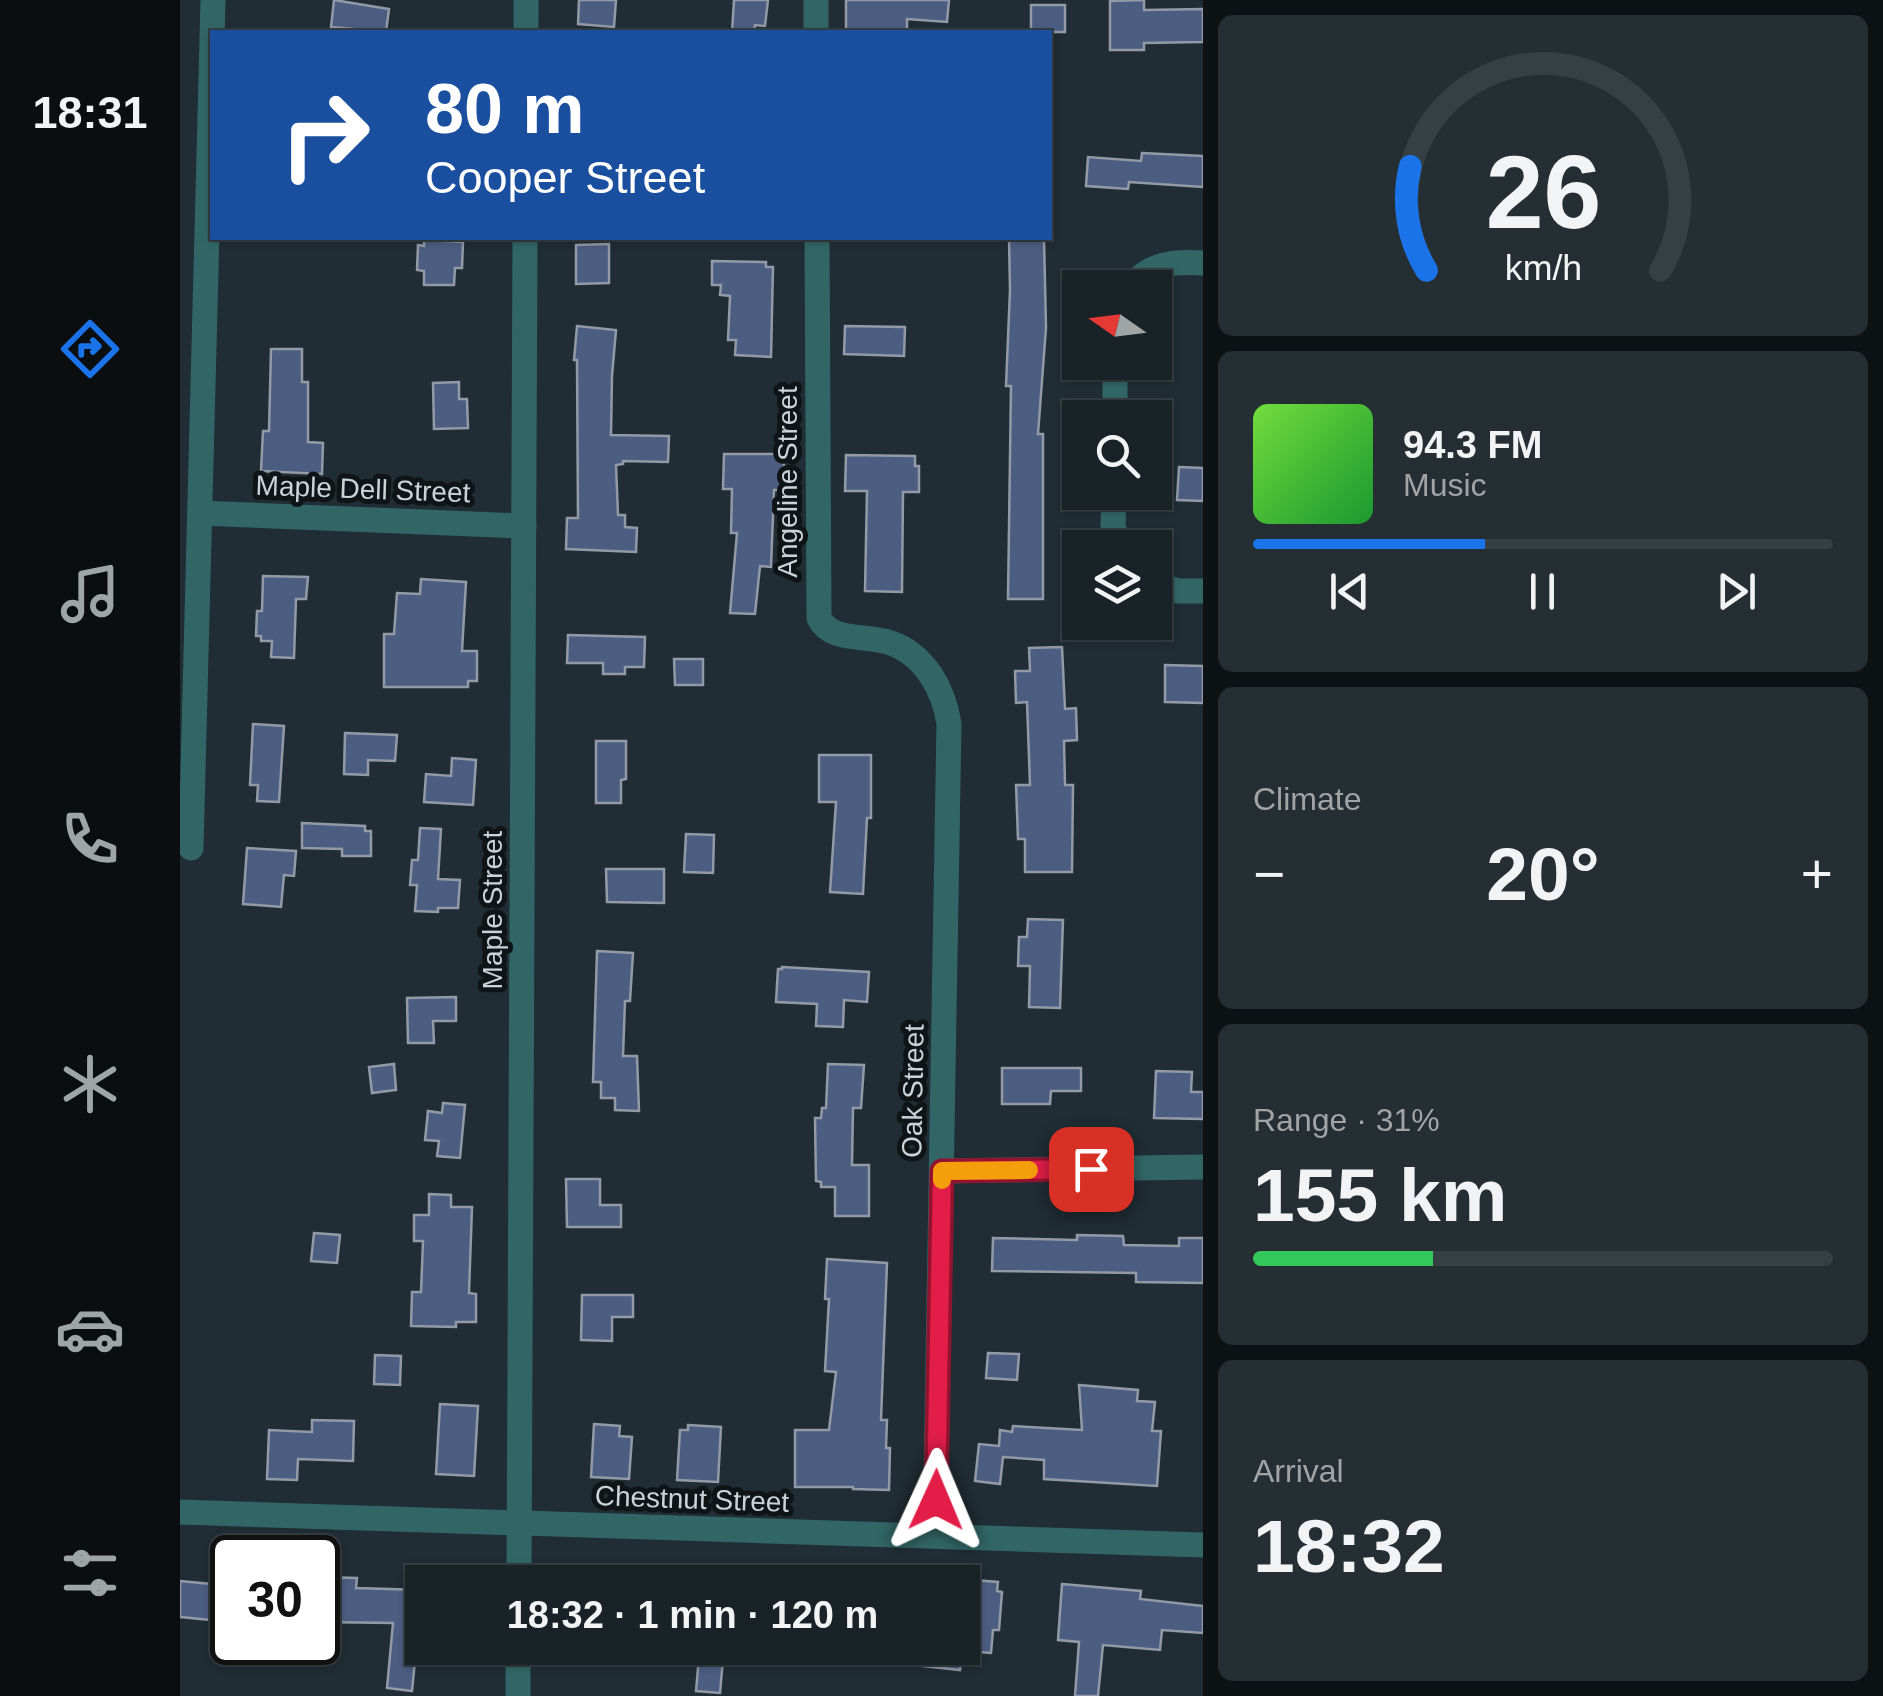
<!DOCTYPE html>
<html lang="en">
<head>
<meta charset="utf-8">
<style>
  :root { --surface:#182227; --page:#252f33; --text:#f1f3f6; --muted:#9fa4a7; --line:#363f44; --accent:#1a73e8 }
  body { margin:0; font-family:Helvetica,sans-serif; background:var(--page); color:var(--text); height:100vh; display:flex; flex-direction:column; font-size:38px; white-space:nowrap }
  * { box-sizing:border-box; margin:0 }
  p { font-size:32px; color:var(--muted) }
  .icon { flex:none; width:55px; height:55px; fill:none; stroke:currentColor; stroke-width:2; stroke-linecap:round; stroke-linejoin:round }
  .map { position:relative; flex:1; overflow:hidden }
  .sheet { display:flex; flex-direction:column; gap:15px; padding:15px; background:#0d1315; width:680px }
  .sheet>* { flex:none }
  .banner { position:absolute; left:30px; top:30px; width:842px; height:210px; border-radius:0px; box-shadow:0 2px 8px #0004,0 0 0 2px var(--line); background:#1a4fa0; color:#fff; overflow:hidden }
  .needle { width:65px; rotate:284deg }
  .controls { position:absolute; left:882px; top:270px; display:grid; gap:20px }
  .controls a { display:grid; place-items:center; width:110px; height:110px; border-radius:0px; background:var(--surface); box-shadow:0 2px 8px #0004,0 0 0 2px var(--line); font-size:50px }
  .speed { position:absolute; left:30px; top:1535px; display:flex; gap:20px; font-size:50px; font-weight:700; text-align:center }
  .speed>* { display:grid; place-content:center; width:130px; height:130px; border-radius:50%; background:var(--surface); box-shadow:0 2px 8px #0004,0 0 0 2px var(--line); line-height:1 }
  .speed .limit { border:5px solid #111; border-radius:15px; background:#fff; color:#111 }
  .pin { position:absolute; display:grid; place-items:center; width:85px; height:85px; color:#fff; margin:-42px; border-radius:20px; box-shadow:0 5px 15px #0006 }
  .me { position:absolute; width:110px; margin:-55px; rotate:1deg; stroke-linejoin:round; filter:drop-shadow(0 0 8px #0008) }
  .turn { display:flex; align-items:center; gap:35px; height:210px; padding:0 50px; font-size:45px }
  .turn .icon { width:130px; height:130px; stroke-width:2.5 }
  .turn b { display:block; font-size:70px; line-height:85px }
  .big { font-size:75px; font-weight:700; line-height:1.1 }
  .sheet .card { flex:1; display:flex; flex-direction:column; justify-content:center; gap:15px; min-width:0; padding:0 35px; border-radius:15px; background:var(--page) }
  .sheet .dial { align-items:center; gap:0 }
  .dial svg { height:260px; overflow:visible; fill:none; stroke:var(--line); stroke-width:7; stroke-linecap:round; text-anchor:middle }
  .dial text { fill:var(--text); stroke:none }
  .song { display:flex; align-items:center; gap:30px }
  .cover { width:120px; height:120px; border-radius:15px; background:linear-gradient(135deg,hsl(100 70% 55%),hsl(130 70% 35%)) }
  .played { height:10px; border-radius:5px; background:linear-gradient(90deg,var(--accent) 40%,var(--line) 40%) }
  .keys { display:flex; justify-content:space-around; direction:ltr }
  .heat { display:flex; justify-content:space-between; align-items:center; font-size:55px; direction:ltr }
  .charge { height:15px; border-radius:8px; background:linear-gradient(90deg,#34c759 31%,var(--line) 0) }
  .trip { position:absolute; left:225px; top:1565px; width:575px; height:100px; border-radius:0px; background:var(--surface); box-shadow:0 2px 8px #0004,0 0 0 2px var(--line); font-weight:700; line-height:100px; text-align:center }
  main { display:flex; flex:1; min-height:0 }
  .dock { display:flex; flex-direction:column; width:180px; justify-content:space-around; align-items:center; background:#0a0e10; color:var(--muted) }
  .dock .icon { width:70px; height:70px }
  .dock .selected { color:var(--accent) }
  .dock b { font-size:45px; color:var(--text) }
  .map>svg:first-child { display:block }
</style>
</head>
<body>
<main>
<nav class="dock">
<b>18:31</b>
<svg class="icon selected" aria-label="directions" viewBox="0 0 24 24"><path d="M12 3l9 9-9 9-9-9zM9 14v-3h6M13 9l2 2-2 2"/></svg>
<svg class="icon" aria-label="music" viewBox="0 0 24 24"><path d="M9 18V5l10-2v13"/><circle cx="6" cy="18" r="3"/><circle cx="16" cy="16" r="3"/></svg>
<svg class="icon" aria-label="phone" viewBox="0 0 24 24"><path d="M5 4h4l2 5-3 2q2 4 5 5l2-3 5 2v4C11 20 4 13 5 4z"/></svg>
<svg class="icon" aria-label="climate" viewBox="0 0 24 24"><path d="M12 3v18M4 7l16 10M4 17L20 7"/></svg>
<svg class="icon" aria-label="car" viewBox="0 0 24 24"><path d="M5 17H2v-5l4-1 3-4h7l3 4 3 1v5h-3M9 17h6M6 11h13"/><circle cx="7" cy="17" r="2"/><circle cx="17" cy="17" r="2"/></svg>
<svg class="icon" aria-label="filters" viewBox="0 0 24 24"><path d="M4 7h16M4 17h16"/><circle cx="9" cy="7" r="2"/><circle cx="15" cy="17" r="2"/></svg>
</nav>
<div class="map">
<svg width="1023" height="1696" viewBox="0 0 1023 1696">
  <rect width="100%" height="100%" fill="#202d34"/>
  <g fill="#4b5d81" stroke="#9399a7" stroke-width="2.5">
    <path d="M154,0L209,9L206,32L151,27Z"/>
    <path d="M399,0H436L434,27L398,24Z"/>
    <path d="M554,0H588L585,26L575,25L574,32H552Z"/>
    <path d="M666,0H769L767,22L727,19V32H666Z"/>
    <path d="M964,0V10L1023,9V42L964,43V50H930V1Z"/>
    <rect x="851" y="5" width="34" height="27"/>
    <path d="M962,153L1023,156V187L949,182L948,189L906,186L908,157L961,161Z"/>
    <path d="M829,238H864L866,328L858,434H863V599H828L831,386H826L830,290Z"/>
    <path d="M244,240L283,242L282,268H275L274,285H244V271L237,270L238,245L244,246Z"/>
    <path d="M429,244V283L396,284V245Z"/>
    <path d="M532,261L586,262V267H593L591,357L555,355L556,340H548L550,296L540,295L541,285H532Z"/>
    <path d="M397,326L436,330L432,376L431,435L489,436L488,462L443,461V464L436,465L438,515H445V527L457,528L456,552L386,549L387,518H398L397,360H394Z"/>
    <path d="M665,326L725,327L724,356L664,354Z"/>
    <path d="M91,349H122V382H128V442L143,443L142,474L81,471L83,431H89Z"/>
    <path d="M279,382V399H287L288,428L254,429L253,383Z"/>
    <path d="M544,454H604V490H594L591,567L580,566L575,614L550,613L557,533H551L552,489H543Z"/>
    <path d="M666,455L735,456V466H739V492H723L722,592L685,591L687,491H665Z"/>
    <path d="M999,467L1023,468V501L997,500Z"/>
    <path d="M83,576L128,577L126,599H116L114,658L91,657L92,641H81V636H76L77,611H82Z"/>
    <path d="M241,579L286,582L282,651H297V681H288V687H204V634H214L217,593L240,594Z"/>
    <path d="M388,635L465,637L464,667H445V674H423V663H387Z"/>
    <path d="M882,647L885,709L896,708L897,740L884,741L885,785H893L892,872H845V839H838L836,785H850L847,702L836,703L835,671H850L849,648Z"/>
    <path d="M494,659H523V685H495Z"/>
    <path d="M985,665L1023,666V703L985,702Z"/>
    <path d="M73,724L104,726L99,802L77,801L78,785H70Z"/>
    <path d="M165,733L217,735L215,761L188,760V775L164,774Z"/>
    <path d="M416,741H446V779L441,780V803H416Z"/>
    <path d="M639,755H691V818H687L683,894L650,892L656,802H639Z"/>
    <path d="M272,758L296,760L293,805L244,802L246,774L271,776Z"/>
    <path d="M122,823L185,826V831H191V856H162V849L122,848Z"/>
    <path d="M240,828L261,829L258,879L280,880L278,908H258V912L235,911L237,885H230L232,860H238Z"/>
    <path d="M506,834L534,835L533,873L504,872Z"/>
    <path d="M67,848L116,851L114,876L104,875L101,907L63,904Z"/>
    <path d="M426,869H484V903L427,902Z"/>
    <path d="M848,919L883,920L880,1008L849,1007L850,966H838L839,937H847Z"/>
    <path d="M417,951L453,953L450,1001H445L443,1056H457L459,1111L435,1110V1098H421V1082H413Z"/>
    <path d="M602,967L689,972L687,1002L664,1000L663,1027L636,1026L637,1004L596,1002L598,969H602Z"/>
    <path d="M276,997V1021H253L254,1043H228L227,998Z"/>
    <path d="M214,1064L216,1090L192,1093L189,1067Z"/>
    <path d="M648,1064L684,1065L681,1108H673L672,1165H689V1216H655V1187H641V1182L636,1181L635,1118H641L642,1108H646Z"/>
    <path d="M822,1068H901V1091H871L870,1104H822Z"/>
    <path d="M976,1071L1012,1072L1011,1092H1023V1119L974,1118Z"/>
    <path d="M263,1103L285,1105L280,1158L257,1156L259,1141L245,1140L248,1111L262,1113Z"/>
    <path d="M386,1179H420V1205H441V1227H387Z"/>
    <path d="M249,1194L271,1195V1207H292L289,1293L296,1294V1322H276V1327L231,1326L232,1292H241L243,1241H234V1215H249Z"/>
    <path d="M134,1233L160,1235L157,1263L131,1261Z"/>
    <path d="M897,1235L943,1236L944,1245L999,1246V1238H1023V1283L956,1282V1273L812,1271L813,1238L897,1240Z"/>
    <path d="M647,1259L707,1263L701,1420H707L706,1448H710L709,1490L673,1489V1487H615V1430H649L656,1372L645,1371L649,1299H645Z"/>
    <path d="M402,1295H453V1317H432V1341L401,1340Z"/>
    <path d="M808,1353L839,1354L837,1380L806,1378Z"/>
    <path d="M195,1355L221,1356L220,1385L194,1384Z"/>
    <path d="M899,1385L958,1390L957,1401L975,1402L972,1431H981L977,1486L864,1479V1460L823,1457L820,1484L795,1481L799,1444L819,1446L820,1430L832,1432L833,1426L902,1430Z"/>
    <path d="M260,1404L298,1406L294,1476L256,1474Z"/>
    <path d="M132,1420L174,1421L173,1461L118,1459L117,1480L87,1479L89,1430L132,1432Z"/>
    <path d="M414,1424L440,1426L439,1436L452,1437L449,1479L411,1477Z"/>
    <path d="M508,1425L541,1427L538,1482L497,1480L500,1430H508Z"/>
    <path d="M138,1577L177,1578L176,1588L242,1590V1641H237L232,1691L207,1688L213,1623L138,1622Z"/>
    <path d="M793,1580L818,1582L817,1591L822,1592L819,1630H813L811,1653L787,1651Z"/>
    <path d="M0,1581L52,1586V1622L0,1617Z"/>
    <path d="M882,1584L961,1591L960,1599L1023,1606V1633L982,1630L980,1650L923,1645L918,1696H895L899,1642L878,1640Z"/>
    <path d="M715,1648H782L780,1670L714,1663Z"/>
    <path d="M519,1657L543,1659L540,1693L516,1691Z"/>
  </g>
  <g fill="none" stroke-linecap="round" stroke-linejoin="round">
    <g stroke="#326666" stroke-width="25">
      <path d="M346,32V0"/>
      <path d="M636,32V0"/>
      <path d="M637,238L639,618C651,643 687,634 711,643C745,655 764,690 769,724L755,1536"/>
      <path d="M950,288C969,263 994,261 1023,263"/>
      <path d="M935,418V362"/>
      <path d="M934,492L933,525L938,548"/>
      <path d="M20,513L344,526"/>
      <path d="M975,584L998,591H1023"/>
      <path d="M11,848L33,0"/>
      <path d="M762,1171L1023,1167"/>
      <path d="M0,1512L1023,1545"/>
      <path d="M339,1582L345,238"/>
      <path d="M338,1696V1648"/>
    </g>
  </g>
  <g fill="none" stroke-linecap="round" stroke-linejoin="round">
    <g stroke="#92132f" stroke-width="25">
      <path id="route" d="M756,1500L762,1171L911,1169"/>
    </g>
    <use href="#route" stroke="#e11d48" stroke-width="18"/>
    <path stroke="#f59e0b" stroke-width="18" d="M762,1180V1171L849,1170"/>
  </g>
  <g text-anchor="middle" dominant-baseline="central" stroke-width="10" stroke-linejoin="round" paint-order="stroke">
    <g font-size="28" fill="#cbd3d7" stroke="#0f1417">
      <text transform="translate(607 482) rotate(-90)">Angeline Street</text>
      <text transform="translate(183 489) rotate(2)">Maple Dell Street</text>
      <text transform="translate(312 910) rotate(-90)">Maple Street</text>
      <text transform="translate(733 1091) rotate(-89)">Oak Street</text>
      <text transform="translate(512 1499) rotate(2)">Chestnut Street</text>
    </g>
  </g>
</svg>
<div class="controls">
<a><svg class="needle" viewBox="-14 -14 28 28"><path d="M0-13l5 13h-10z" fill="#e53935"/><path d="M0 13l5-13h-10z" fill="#9fa4a7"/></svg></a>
<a><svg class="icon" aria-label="search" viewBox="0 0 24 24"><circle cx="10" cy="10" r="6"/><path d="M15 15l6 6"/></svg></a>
<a><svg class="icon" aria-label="layers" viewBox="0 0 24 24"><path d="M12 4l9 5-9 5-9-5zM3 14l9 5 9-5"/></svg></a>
</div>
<div class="speed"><div class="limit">30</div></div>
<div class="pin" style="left:911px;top:1169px;background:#d93025"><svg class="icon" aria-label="arrive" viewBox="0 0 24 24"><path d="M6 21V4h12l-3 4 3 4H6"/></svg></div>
<svg class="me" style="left:756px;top:1500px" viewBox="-20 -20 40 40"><path d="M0-17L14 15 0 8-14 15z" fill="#e11d48" stroke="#fff" stroke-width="4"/></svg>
<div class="trip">18:32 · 1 min · 120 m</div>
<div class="banner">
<div class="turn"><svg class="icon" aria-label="right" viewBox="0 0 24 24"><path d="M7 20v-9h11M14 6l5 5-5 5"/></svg><div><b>80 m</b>Cooper Street</div></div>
</div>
</div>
<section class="sheet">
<div class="card dial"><svg viewBox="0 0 100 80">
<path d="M14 69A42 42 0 1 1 86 69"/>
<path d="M14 69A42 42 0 0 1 9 37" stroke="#1a73e8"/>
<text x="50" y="56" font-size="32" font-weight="700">26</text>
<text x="50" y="72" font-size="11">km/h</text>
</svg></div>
<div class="card">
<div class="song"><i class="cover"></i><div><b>94.3 FM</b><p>Music</p></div></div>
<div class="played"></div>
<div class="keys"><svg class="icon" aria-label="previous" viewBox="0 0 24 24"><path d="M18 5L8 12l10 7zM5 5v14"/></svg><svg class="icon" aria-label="pause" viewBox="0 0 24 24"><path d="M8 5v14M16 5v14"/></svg><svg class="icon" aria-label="next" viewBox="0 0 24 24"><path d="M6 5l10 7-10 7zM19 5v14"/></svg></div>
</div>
<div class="card"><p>Climate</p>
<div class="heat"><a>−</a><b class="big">20°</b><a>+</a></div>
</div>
<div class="card"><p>Range · 31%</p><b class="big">155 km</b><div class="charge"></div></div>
<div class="card"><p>Arrival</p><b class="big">18:32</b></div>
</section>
</main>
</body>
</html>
